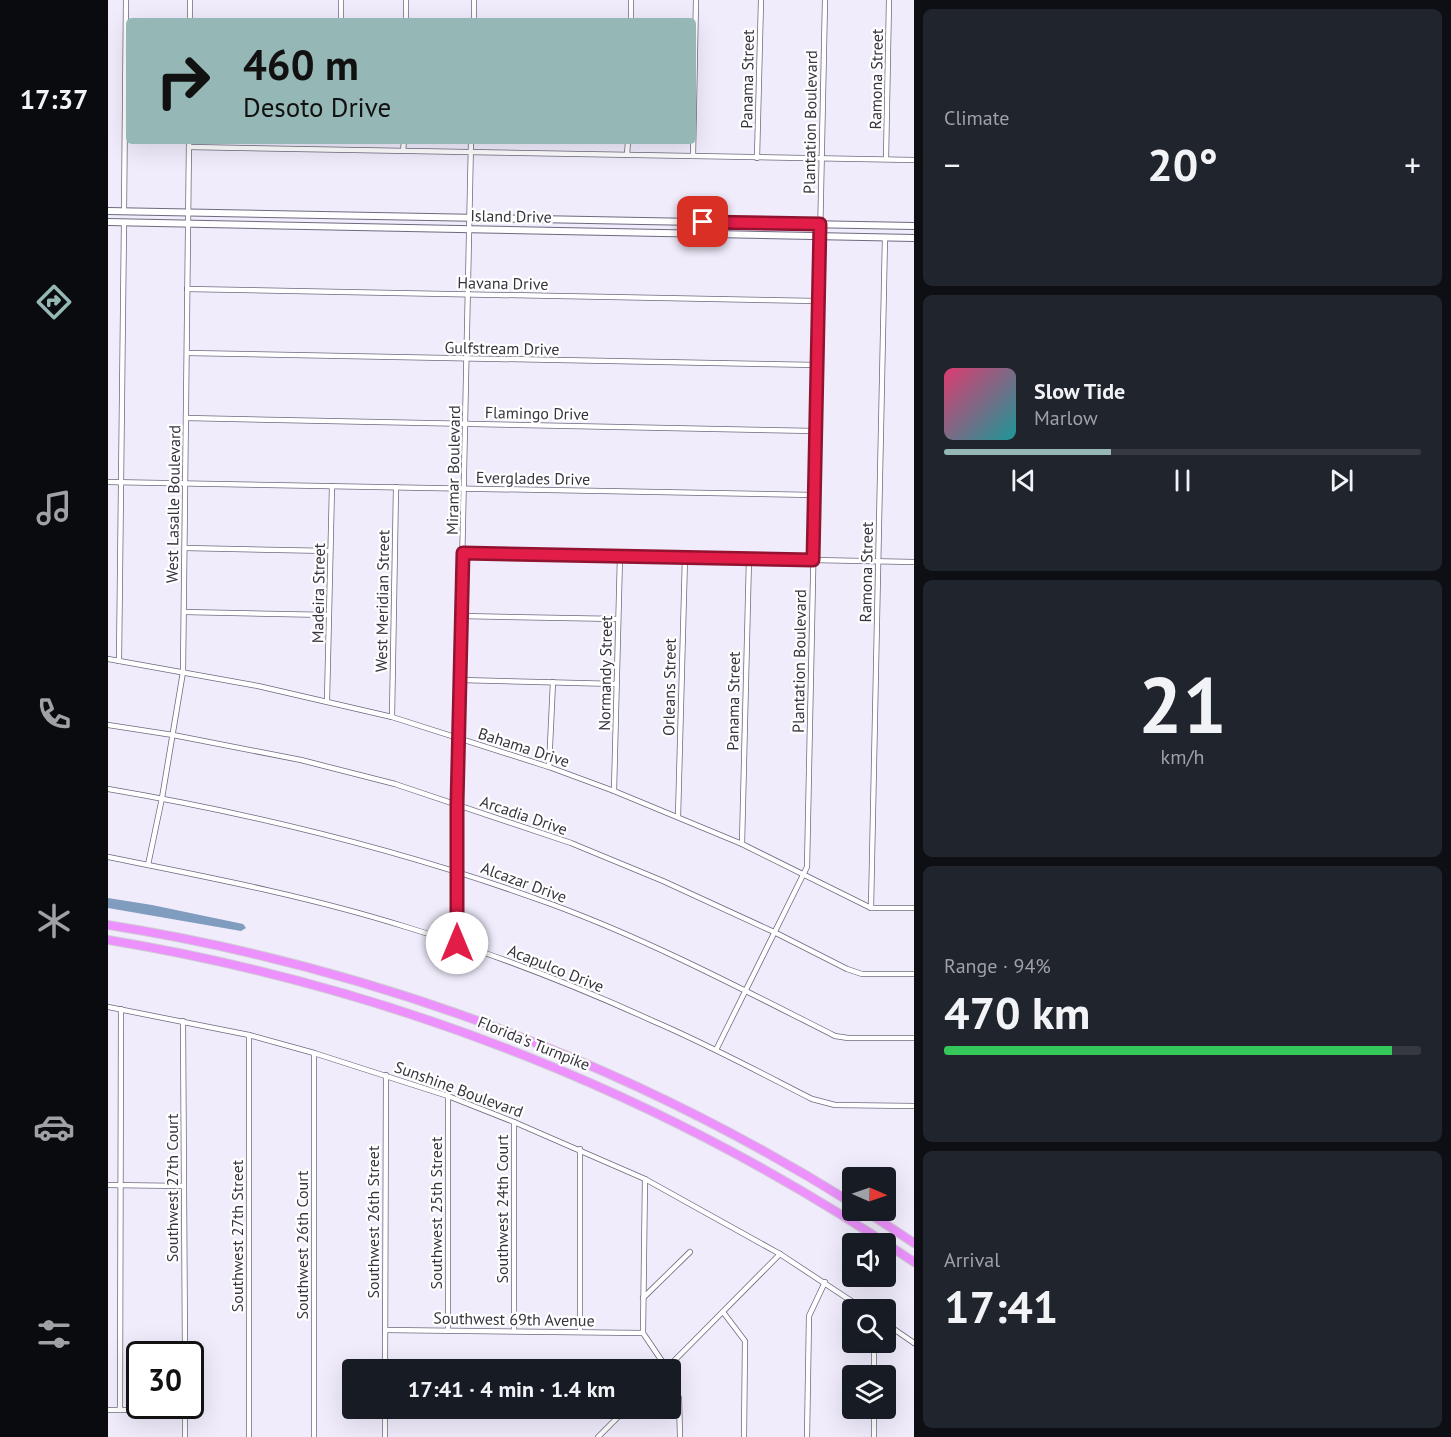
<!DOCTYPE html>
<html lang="en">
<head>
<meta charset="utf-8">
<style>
  :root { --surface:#171b24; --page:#20242c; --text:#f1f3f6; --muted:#9ea1a6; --line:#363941; --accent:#95b7b5 }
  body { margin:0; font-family:"PT Sans",sans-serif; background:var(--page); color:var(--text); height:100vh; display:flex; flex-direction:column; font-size:22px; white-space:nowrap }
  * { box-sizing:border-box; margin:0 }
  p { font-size:20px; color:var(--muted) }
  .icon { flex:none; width:33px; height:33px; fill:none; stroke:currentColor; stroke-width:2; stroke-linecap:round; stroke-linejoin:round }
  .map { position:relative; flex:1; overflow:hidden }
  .panel { display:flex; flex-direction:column; gap:9px; padding:9px; background:#0d0f14; width:537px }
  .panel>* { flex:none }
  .hud { position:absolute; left:18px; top:18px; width:570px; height:126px; border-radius:6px; box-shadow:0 6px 24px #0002; background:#95b7b5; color:#111; overflow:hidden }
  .needle { width:39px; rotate:92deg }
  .controls { position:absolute; left:734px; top:1167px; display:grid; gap:12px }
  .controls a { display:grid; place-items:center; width:54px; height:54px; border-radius:6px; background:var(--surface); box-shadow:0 6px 24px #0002; font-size:30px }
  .speed { position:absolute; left:18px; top:1341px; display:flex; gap:12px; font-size:30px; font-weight:700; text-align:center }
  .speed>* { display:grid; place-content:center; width:78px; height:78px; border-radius:50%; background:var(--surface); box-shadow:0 6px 24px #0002; line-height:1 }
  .speed .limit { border:3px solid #111; border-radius:9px; background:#fff; color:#111 }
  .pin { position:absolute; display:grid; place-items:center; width:51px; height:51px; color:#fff; margin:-26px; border-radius:12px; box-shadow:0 3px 9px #0006 }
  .me { position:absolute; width:66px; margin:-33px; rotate:0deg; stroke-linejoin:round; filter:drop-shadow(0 0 4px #0008) }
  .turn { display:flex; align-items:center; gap:21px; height:126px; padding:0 18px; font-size:27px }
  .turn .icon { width:78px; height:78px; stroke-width:2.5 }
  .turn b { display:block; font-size:42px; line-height:51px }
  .big { font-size:45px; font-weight:700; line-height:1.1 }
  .panel .tile { flex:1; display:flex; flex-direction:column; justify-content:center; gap:9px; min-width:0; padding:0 21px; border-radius:9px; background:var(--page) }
  .panel .dial { align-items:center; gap:0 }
  .dial b { font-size:78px; line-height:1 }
  .song { display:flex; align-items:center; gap:18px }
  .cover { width:72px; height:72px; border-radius:9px; background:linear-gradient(135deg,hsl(340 70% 55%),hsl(180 70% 35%)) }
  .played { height:6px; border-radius:3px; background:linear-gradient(90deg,var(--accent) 35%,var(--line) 35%) }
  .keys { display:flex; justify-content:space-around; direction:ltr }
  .heat { display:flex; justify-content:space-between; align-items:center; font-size:33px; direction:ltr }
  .charge { height:9px; border-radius:4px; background:linear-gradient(90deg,#34c759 94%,var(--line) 0) }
  .trip { position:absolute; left:234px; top:1359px; width:339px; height:60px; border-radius:6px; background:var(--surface); box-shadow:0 6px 24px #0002; font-weight:700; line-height:60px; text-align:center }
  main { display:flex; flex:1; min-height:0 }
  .menu { display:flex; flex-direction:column; width:108px; justify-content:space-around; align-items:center; background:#090b0e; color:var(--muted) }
  .menu .icon { width:42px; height:42px }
  .menu .on { color:var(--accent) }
  .menu b { font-size:27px; color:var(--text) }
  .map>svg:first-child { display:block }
</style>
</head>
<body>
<main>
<nav class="menu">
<b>17:37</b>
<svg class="icon on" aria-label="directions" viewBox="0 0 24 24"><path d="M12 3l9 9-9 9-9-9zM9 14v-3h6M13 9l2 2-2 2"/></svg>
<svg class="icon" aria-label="music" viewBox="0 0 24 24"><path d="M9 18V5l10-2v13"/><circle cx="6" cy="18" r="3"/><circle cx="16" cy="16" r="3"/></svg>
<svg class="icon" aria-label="phone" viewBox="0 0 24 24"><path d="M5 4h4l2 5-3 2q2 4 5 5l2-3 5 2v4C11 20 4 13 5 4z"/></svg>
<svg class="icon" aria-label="climate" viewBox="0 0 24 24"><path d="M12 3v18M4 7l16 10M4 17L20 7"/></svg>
<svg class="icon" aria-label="car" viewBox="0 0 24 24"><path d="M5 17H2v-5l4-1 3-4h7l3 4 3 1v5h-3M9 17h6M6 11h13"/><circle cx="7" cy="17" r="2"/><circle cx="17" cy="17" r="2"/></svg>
<svg class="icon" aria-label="filters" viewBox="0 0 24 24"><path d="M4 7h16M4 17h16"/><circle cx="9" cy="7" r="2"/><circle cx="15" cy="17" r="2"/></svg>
</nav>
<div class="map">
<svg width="806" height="1437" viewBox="0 0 806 1437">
  <rect width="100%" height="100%" fill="#f0ecfc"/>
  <path fill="#809dbf" d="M0,898L44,905L135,924L138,928L133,931L0,908Z"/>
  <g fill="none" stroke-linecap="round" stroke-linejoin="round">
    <g stroke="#6f687f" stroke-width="6">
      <g id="minor">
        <path d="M82,21V0"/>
        <path d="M233,21V0"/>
        <path d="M298,21V0"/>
        <path d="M366,21V0"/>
        <path d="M523,21V0"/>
        <path d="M81,147L806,160"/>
        <path d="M295,151L296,141"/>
        <path d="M519,155L520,141"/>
        <path d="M585,156L588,0"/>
        <path d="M649,158L653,0"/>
        <path d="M778,159L781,0"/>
        <path d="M16,211L18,0"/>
        <path d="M79,289L710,301"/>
        <path d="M80,353L709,365"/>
        <path d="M78,418L708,431"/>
        <path d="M0,482L706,495"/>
        <path d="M77,548L222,551"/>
        <path d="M355,553L806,562"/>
        <path d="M76,612L221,615"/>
        <path d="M353,616L510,619"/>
        <path d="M0,659L150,686L284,717L441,767L506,791L634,844L763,908H806"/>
        <path d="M11,661L16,222"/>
        <path d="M352,680L508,684"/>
        <path d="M219,701L224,486"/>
        <path d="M284,717L288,487"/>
        <path d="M0,725L65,735L193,760L287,784L463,843L555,881L666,932L739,969L754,974H806"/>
        <path d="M441,767L445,682"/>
        <path d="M0,789C152,815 298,851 443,904C541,940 634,989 727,1036L740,1038H806"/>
        <path d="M506,791L512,556"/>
        <path d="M570,817L577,557"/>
        <path d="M634,844L641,558"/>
        <path d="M0,857C99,877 199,896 295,926C381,952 464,984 545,1021C599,1044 651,1072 704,1099L727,1105L806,1106"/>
        <path d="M40,865L54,798L75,672L81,141"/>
        <path d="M763,908L777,237"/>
        <path d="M349,943V804L363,141"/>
        <path d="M0,1007L141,1035L206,1053L340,1096L406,1122L537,1179L672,1254L757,1310"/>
        <path d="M75,1021L77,1354"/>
        <path d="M608,1050L699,867L717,0"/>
        <path d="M206,1053V1437"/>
        <path d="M340,1096V1330"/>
        <path d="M406,1122V1331"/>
        <path d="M472,1149V1331"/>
        <path d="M537,1179L535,1333L560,1370"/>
        <path d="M0,1185L76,1186"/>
        <path d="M535,1298L582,1252"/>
        <path d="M615,1312L637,1341L636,1437"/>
        <path d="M777,1323L806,1343"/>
        <path d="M277,1330L535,1333"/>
        <path d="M558,1369L672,1254"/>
        <path d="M277,1370L278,1075"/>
        <path d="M766,1376V1352L771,1342"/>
        <path d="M562,1377L571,1398L572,1437"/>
        <path d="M77,1406V1437"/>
        <path d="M0,1410H77"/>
        <path d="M12,1410L13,1009"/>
        <path d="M141,1437V1035"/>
        <path d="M277,1437V1408"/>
        <path d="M490,1437L519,1408"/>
        <path d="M699,1437L701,1316L717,1282"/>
        <path d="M766,1437V1408"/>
      </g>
    </g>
    <g stroke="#6f687f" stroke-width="8">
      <g id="tertiary">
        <path d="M0,211L806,226"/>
        <path d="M0,222L806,238"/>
      </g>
    </g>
    <g stroke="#cfced1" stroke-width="10">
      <g id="motorway">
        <path d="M0,925C264,967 518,1062 744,1203"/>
        <path d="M0,940C290,988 563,1097 806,1262"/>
        <path d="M756,1210L806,1243"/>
      </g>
    </g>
    <use href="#minor" stroke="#fff" stroke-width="4.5"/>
    <use href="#tertiary" stroke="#fff" stroke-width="6"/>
    <use href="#motorway" stroke="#ec91fd" stroke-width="8"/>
  </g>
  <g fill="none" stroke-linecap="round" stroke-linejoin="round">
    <g stroke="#92132f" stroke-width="15">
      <path id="route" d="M349,943V804L355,553L705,560L712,224L595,222"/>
    </g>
    <use href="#route" stroke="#e11d48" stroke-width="10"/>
  </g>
  <g text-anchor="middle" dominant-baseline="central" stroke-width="4.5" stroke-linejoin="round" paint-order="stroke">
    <g font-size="16" fill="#37343e" stroke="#fff">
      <text transform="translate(639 79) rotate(-89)">Panama Street</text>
      <text transform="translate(768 79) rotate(-89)">Ramona Street</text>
      <text transform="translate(702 122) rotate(-89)">Plantation Boulevard</text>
      <text transform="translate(403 216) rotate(1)">Island Drive</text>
      <text transform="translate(395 283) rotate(1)">Havana Drive</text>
      <text transform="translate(394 348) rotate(1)">Gulfstream Drive</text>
      <text transform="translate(429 413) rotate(1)">Flamingo Drive</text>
      <text transform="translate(345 470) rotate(-89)">Miramar Boulevard</text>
      <text transform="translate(425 478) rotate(1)">Everglades Drive</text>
      <text transform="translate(65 504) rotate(-89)">West Lasalle Boulevard</text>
      <text transform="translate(758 572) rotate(-89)">Ramona Street</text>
      <text transform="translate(210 593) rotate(-89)">Madeira Street</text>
      <text transform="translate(274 601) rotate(-89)">West Meridian Street</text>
      <text transform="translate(691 661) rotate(-89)">Plantation Boulevard</text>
      <text transform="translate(497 673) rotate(-89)">Normandy Street</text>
      <text transform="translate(561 687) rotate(-89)">Orleans Street</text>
      <text transform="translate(625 701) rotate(-89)">Panama Street</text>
      <text transform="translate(416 747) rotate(18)">Bahama Drive</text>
      <text transform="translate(416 815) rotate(19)">Arcadia Drive</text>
      <text transform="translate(416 882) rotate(20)">Alcazar Drive</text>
      <text transform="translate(448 968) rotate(22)">Acapulco Drive</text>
      <text transform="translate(426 1043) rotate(22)">Florida's Turnpike</text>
      <text transform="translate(351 1089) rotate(20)">Sunshine Boulevard</text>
      <text transform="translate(64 1188) rotate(-90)">Southwest 27th Court</text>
      <text transform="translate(394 1209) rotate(-90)">Southwest 24th Court</text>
      <text transform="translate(328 1213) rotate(-90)">Southwest 25th Street</text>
      <text transform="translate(265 1222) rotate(-90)">Southwest 26th Street</text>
      <text transform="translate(129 1236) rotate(-90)">Southwest 27th Street</text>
      <text transform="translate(194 1245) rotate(-90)">Southwest 26th Court</text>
      <text transform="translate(406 1319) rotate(1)">Southwest 69th Avenue</text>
    </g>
  </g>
</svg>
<div class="controls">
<a><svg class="needle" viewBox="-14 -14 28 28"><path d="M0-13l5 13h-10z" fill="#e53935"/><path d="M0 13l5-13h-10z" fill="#9ea1a6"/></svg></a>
<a><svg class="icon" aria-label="sound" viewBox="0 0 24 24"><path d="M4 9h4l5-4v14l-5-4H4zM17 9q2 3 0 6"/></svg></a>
<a><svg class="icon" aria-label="search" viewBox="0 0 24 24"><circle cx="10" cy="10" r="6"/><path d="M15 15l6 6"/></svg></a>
<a><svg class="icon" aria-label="layers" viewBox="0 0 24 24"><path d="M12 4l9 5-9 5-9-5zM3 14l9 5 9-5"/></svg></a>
</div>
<div class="speed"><div class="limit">30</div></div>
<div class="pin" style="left:595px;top:222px;background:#d93025"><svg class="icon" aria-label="arrive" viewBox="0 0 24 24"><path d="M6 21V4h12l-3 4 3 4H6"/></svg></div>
<svg class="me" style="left:349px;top:943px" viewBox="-20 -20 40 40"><circle r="19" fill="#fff"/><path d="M0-13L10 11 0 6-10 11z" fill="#e11d48"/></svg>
<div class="trip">17:41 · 4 min · 1.4 km</div>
<div class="hud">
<div class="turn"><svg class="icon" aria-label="right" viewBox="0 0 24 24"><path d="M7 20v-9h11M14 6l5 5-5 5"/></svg><div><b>460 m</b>Desoto Drive</div></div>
</div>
</div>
<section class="panel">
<div class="tile"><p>Climate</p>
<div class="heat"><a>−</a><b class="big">20°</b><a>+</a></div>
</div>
<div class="tile">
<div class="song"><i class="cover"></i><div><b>Slow Tide</b><p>Marlow</p></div></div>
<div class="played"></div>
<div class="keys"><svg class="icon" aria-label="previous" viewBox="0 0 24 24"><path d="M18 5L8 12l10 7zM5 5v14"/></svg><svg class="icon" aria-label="pause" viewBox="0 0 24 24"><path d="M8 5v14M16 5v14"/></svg><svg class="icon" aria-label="next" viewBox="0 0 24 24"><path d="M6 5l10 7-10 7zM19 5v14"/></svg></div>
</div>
<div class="tile dial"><b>21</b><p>km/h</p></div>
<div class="tile"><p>Range · 94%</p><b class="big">470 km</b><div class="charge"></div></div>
<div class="tile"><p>Arrival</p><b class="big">17:41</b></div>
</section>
</main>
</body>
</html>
